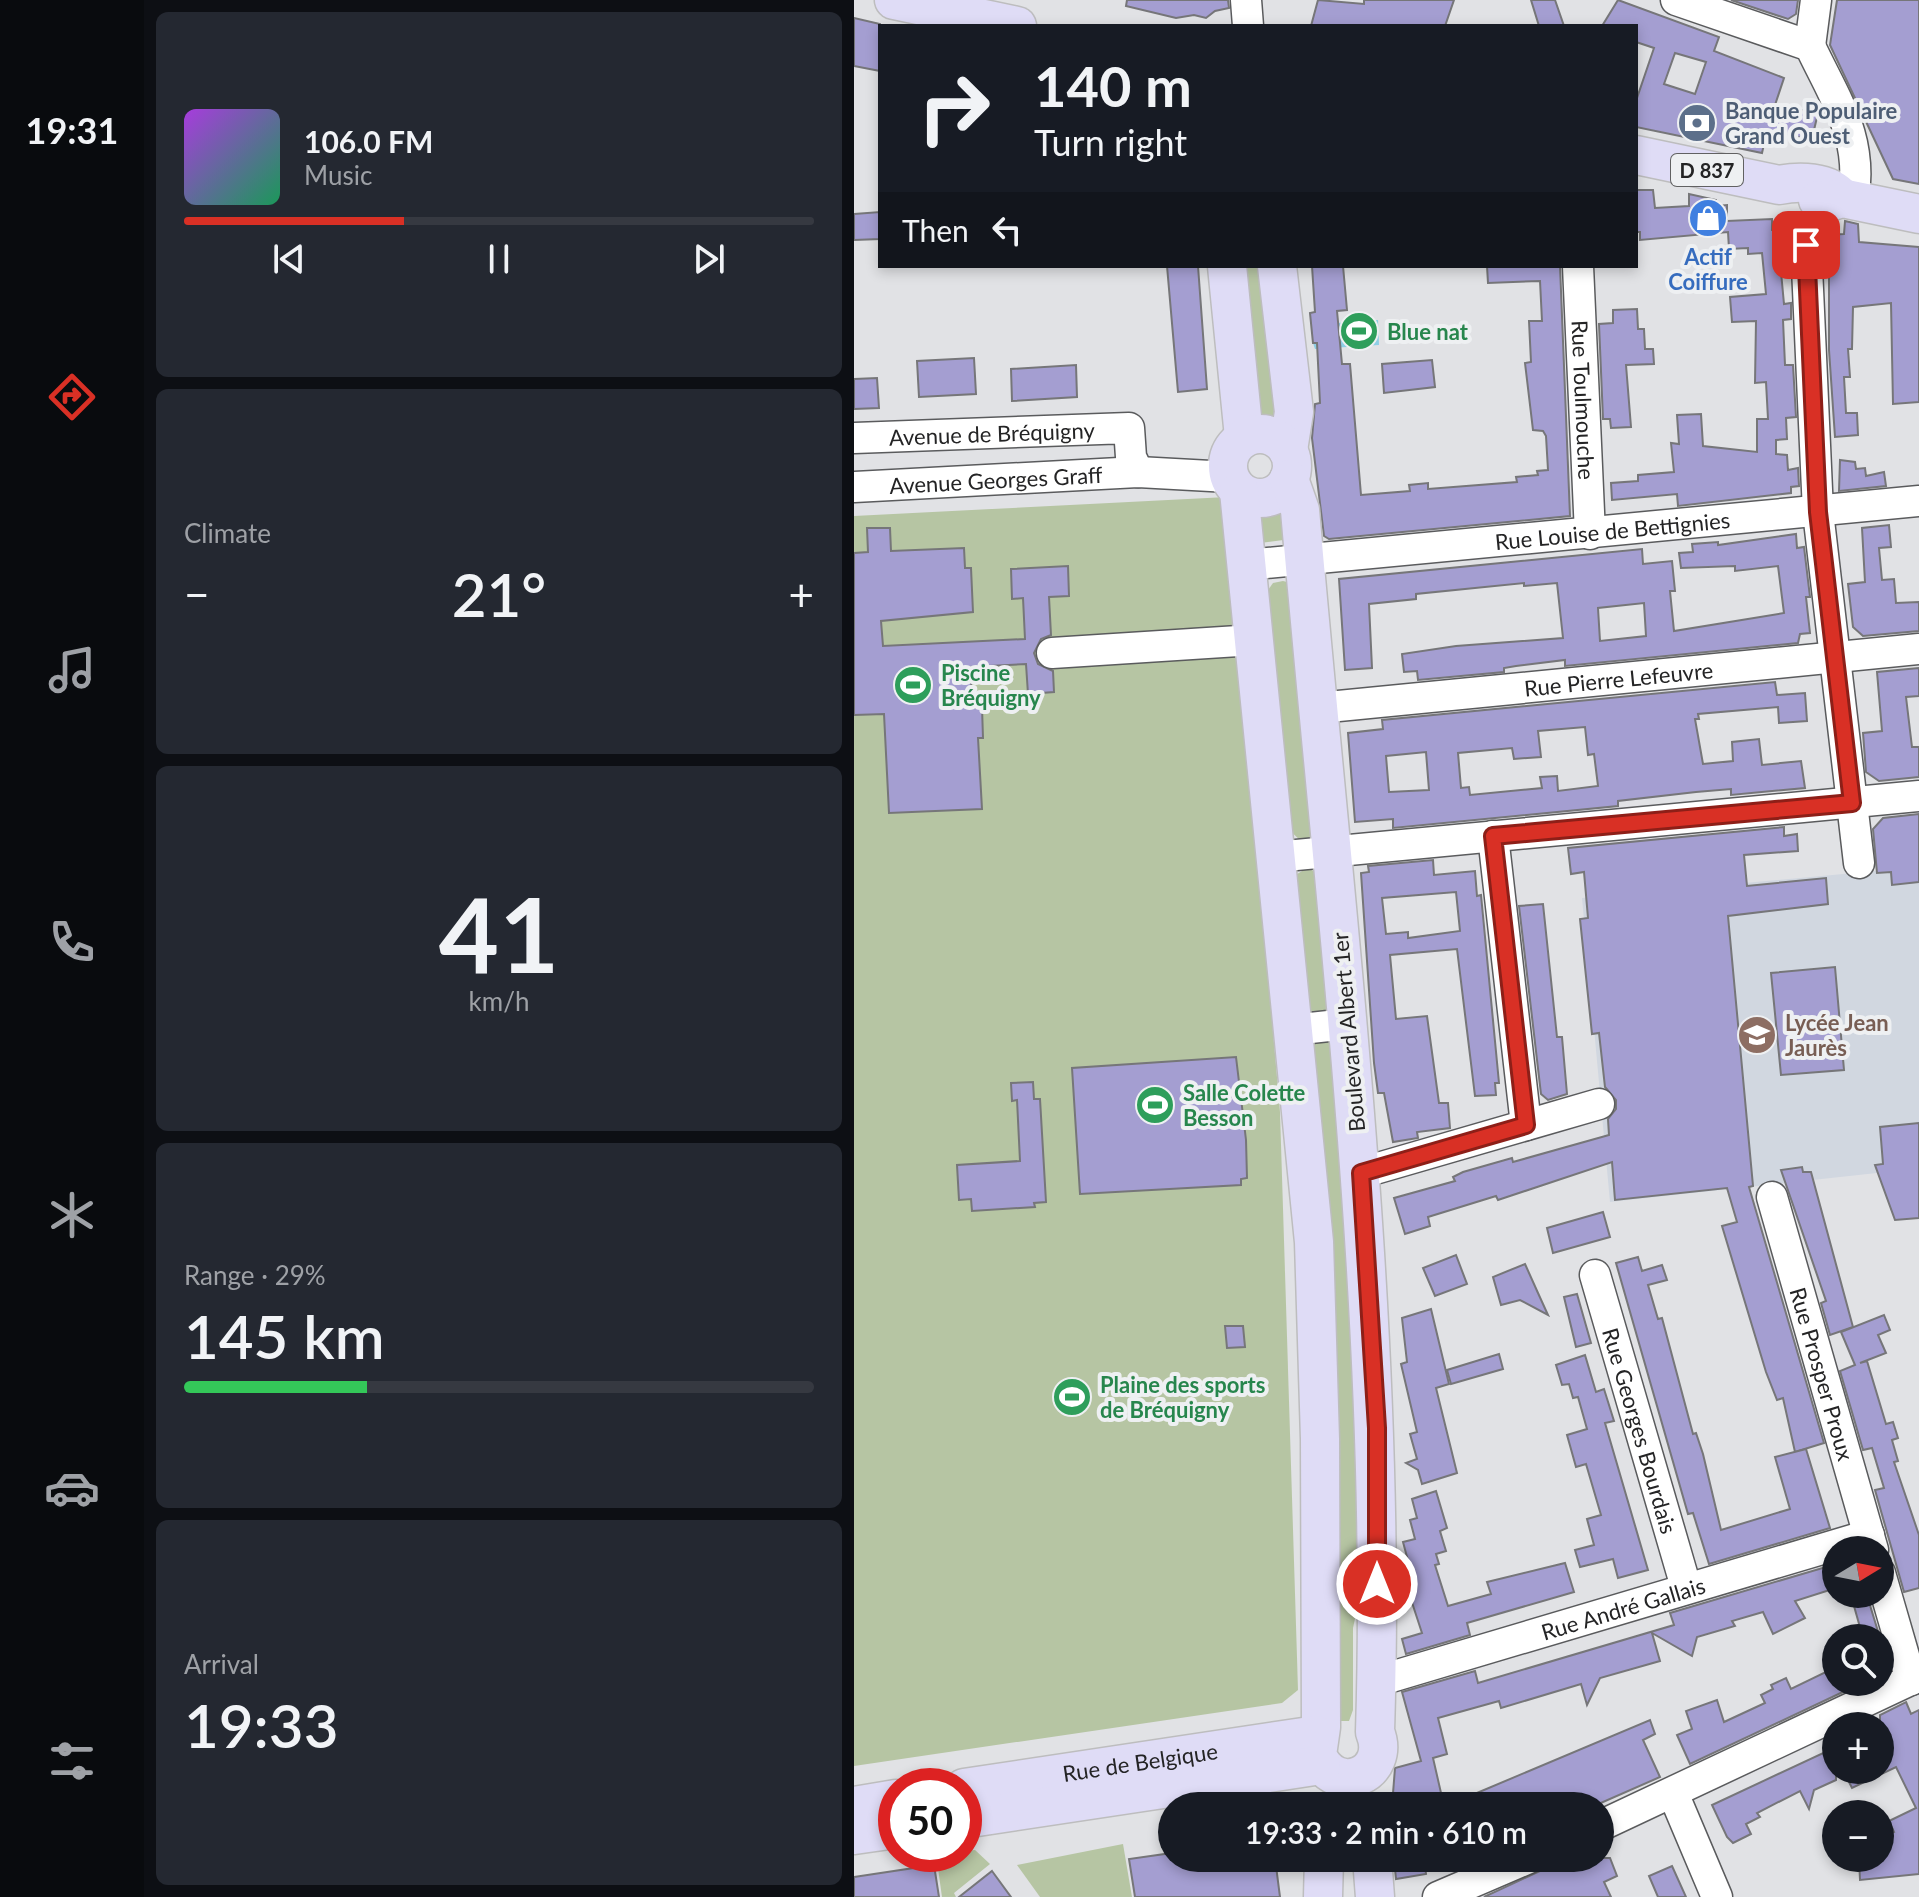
<!DOCTYPE html>
<html lang="en">
<head>
<meta charset="utf-8">
<style>
  :root { --surface:#171b24; --page:#242831; --text:#f1f3f6; --muted:#9ea1a6; --line:#363941; --accent:#d93025 }
  body { margin:0; font-family:Lato,sans-serif; background:var(--page); color:var(--text); height:100vh; display:flex; flex-direction:column; font-size:30px; white-space:nowrap }
  * { box-sizing:border-box; margin:0 }
  p { font-size:26px; color:var(--muted) }
  .icon { flex:none; width:44px; height:44px; fill:none; stroke:currentColor; stroke-width:2; stroke-linecap:round; stroke-linejoin:round }
  .map { position:relative; flex:1; overflow:hidden }
  .panel { display:flex; flex-direction:column; gap:12px; padding:12px; background:#0d0f14; width:710px }
  .panel>* { flex:none }
  .banner { position:absolute; left:24px; top:24px; width:760px; height:244px; border-radius:0px; box-shadow:0 4px 12px #0003; background:#171b24; color:var(--text); overflow:hidden }
  .needle { width:52px; rotate:80deg }
  .tools { position:absolute; left:968px; top:1536px; display:grid; gap:16px }
  .tools a { display:grid; place-items:center; width:72px; height:72px; border-radius:50%; background:var(--surface); box-shadow:0 4px 12px #0003; font-size:40px }
  .speed { position:absolute; left:24px; top:1768px; display:flex; gap:16px; font-size:40px; font-weight:700; text-align:center }
  .speed>* { display:grid; place-content:center; width:104px; height:104px; border-radius:50%; background:var(--surface); box-shadow:0 4px 12px #0003; line-height:1 }
  .speed .limit { border:12px solid #d22; background:#fff; color:#111 }
  .pin { position:absolute; display:grid; place-items:center; width:68px; height:68px; color:#fff; margin:-34px; border-radius:16px; box-shadow:0 4px 12px #0006 }
  .me { position:absolute; width:88px; margin:-44px; rotate:0deg; stroke-linejoin:round; filter:drop-shadow(0 0 6px #0008) }
  .turn { display:flex; align-items:center; gap:28px; height:168px; padding:0 24px; font-size:36px }
  .turn .icon { width:104px; height:104px; stroke-width:2.5 }
  .turn b { display:block; font-size:56px; line-height:68px }
  .then { display:flex; align-items:center; height:76px; padding:0 24px; background:#0003; gap:16px; font-size:30px }
  .big { font-size:60px; font-weight:600; line-height:1.1 }
  .panel .widget { flex:1; display:flex; flex-direction:column; justify-content:center; gap:12px; min-width:0; padding:0 28px; border-radius:12px; background:var(--page) }
  .panel .dial { align-items:center; gap:0 }
  .dial b { font-size:104px; line-height:1 }
  .song { display:flex; align-items:center; gap:24px }
  .cover { width:96px; height:96px; border-radius:12px; background:linear-gradient(135deg,hsl(280 70% 55%),hsl(150 70% 35%)) }
  .played { height:8px; border-radius:4px; background:linear-gradient(90deg,var(--accent) 35%,var(--line) 35%) }
  .keys { display:flex; justify-content:space-around; direction:ltr }
  .heat { display:flex; justify-content:space-between; align-items:center; font-size:44px; direction:ltr }
  .charge { height:12px; border-radius:6px; background:linear-gradient(90deg,#34c759 29%,var(--line) 0) }
  .trip { position:absolute; left:304px; top:1792px; width:456px; height:80px; border-radius:40px; background:var(--surface); box-shadow:0 4px 12px #0003; font-weight:600; line-height:80px; text-align:center }
  main { display:flex; flex:1; min-height:0 }
  .tabs { display:flex; flex-direction:column; width:144px; justify-content:space-around; align-items:center; background:#090b0e; color:var(--muted) }
  .tabs .icon { width:56px; height:56px }
  .tabs .current { color:var(--accent) }
  .tabs b { font-size:36px; color:var(--text) }
  .map>svg:first-child { display:block }
</style>
</head>
<body>
<main>
<nav class="tabs">
<b>19:31</b>
<svg class="icon current" aria-label="directions" viewBox="0 0 24 24"><path d="M12 3l9 9-9 9-9-9zM9 14v-3h6M13 9l2 2-2 2"/></svg>
<svg class="icon" aria-label="music" viewBox="0 0 24 24"><path d="M9 18V5l10-2v13"/><circle cx="6" cy="18" r="3"/><circle cx="16" cy="16" r="3"/></svg>
<svg class="icon" aria-label="phone" viewBox="0 0 24 24"><path d="M5 4h4l2 5-3 2q2 4 5 5l2-3 5 2v4C11 20 4 13 5 4z"/></svg>
<svg class="icon" aria-label="climate" viewBox="0 0 24 24"><path d="M12 3v18M4 7l16 10M4 17L20 7"/></svg>
<svg class="icon" aria-label="car" viewBox="0 0 24 24"><path d="M5 17H2v-5l4-1 3-4h7l3 4 3 1v5h-3M9 17h6M6 11h13"/><circle cx="7" cy="17" r="2"/><circle cx="17" cy="17" r="2"/></svg>
<svg class="icon" aria-label="filters" viewBox="0 0 24 24"><path d="M4 7h16M4 17h16"/><circle cx="9" cy="7" r="2"/><circle cx="15" cy="17" r="2"/></svg>
</nav>
<section class="panel">
<div class="widget">
<div class="song"><i class="cover"></i><div><b>106.0 FM</b><p>Music</p></div></div>
<div class="played"></div>
<div class="keys"><svg class="icon" aria-label="previous" viewBox="0 0 24 24"><path d="M18 5L8 12l10 7zM5 5v14"/></svg><svg class="icon" aria-label="pause" viewBox="0 0 24 24"><path d="M8 5v14M16 5v14"/></svg><svg class="icon" aria-label="next" viewBox="0 0 24 24"><path d="M6 5l10 7-10 7zM19 5v14"/></svg></div>
</div>
<div class="widget"><p>Climate</p>
<div class="heat"><a>−</a><b class="big">21°</b><a>+</a></div>
</div>
<div class="widget dial"><b>41</b><p>km/h</p></div>
<div class="widget"><p>Range · 29%</p><b class="big">145 km</b><div class="charge"></div></div>
<div class="widget"><p>Arrival</p><b class="big">19:33</b></div>
</section>
<div class="map">
<svg width="1065" height="1897" viewBox="0 0 1065 1897">
  <rect width="100%" height="100%" fill="#e1e2e5"/>
  <path fill="#d1d7e0" d="M1065,867V1199L1032,1172L756,1202L728,898Z"/>
  <g fill="#b6c5a3">
    <path d="M384,266H410L426,429L404,428Z"/>
    <path d="M373,497L426,1112L444,1690L428,1703L0,1766V516Z"/>
    <path d="M433,501L437,539L406,543L401,510H414Z"/>
    <path d="M429,581L437,583L461,835L447,841L433,828L411,594L419,583Z"/>
    <path d="M453,868L462,872L475,1007L470,1012L454,1011L440,876Z"/>
    <path d="M472,1038L483,1052L511,1571L499,1628V1710L495,1721H480L456,1042Z"/>
    <path d="M269,1844L278,1897H186L163,1865Z"/>
    <path d="M121,1850L136,1864L100,1893L102,1897H88L82,1854H110V1851Z"/>
  </g>
  <path fill="#8dcee5" d="M524,320L525,345L461,349L458,340L485,341L484,323Z"/>
  <g fill="#a49ed1" stroke="#767679" stroke-width="2" fill-rule="evenodd">
    <path d="M273,0H374L375,8L361,11L352,18L340,15L322,18L272,6Z"/>
    <path d="M464,0L510,4V0H600L591,26H457Z"/>
    <path d="M677,0H701L710,26H685Z"/>
    <path d="M764,0L865,37L860,51L930,78L921,105L964,113L960,130L954,129L953,139L913,131L908,153L782,127V101L800,48L782,42V26H748ZM821,53L852,62L841,94L810,84Z"/>
    <path d="M877,0H944L942,14L934,19Z"/>
    <path d="M983,0H1065V184L1039,179L976,45Z"/>
    <path d="M0,18L26,24V71L0,66Z"/>
    <path d="M782,190H799L801,208L835,206V194L862,200V206L873,205V221L918,219V230L937,228L934,251L929,252L930,260L926,261L930,304L937,303V319L929,320L931,365H939L942,417L932,418L933,439L922,440V454L933,455L934,470L944,468L945,486L937,487V493L824,506L823,494L758,500L757,483L784,481V475L820,472L817,443L825,444L823,415L847,414L849,446L903,452V419H914L912,382L901,383L902,321L878,322L876,297L912,294L908,253L894,254V248L875,249L874,232L786,240V232H782Z"/>
    <path d="M26,212V239L0,240V214Z"/>
    <path d="M991,221L1004,224L1005,242L1065,247V402L1039,404L1037,303L999,307L998,349H994L996,377H990L992,413H1003L1004,435L981,437L975,350V275H971L967,235L990,234Z"/>
    <path d="M313,266H344L353,389L324,392Z"/>
    <path d="M458,266H489L493,310L483,311L488,364H496L507,495L556,491L555,485L574,483V489L663,482L662,477L684,475L683,471L694,470L692,436L689,431L679,430L671,363L677,362L675,321H688L686,281L634,283L633,266H706L716,516L475,539L470,536L458,438L461,404L466,403L463,343H459L456,313L461,312Z"/>
    <path d="M783,309L784,329H790L791,349H799L800,364L772,365L777,427L757,428L756,419H749L745,324L759,323V310Z"/>
    <path d="M120,358L122,394L65,397L63,361Z"/>
    <path d="M578,360L581,387L530,393L528,364Z"/>
    <path d="M222,365L223,397L158,401L157,369Z"/>
    <path d="M23,378L25,408L0,409V379Z"/>
    <path d="M986,460L1001,462L1002,469L1011,468L1012,476L1030,472L1032,486L985,491Z"/>
    <path d="M1035,525L1037,547L1025,548L1028,580L1040,579L1042,603L1065,602V631L1009,636L999,627L994,584L1011,582L1008,528Z"/>
    <path d="M13,528H36L37,551L110,548L111,568H117L119,612L27,621L29,646L171,639L169,598L158,599L157,569L214,566L215,596L195,597L197,635L187,639L180,653L184,664L199,671L200,692L174,694L172,664L116,667L119,708L128,707L129,738H124L128,809L35,813L30,714L0,715V553L14,552Z"/>
    <path d="M942,534L943,548L950,547L956,597H952L956,633L946,634L944,643L711,666V660L662,666L650,668V672L564,680L563,671L550,672L548,654L602,646L709,638L703,583L670,586V583L562,594V599L515,604L518,668L491,670L485,579L788,549L789,564L818,561L821,591H816L820,631L930,613L924,566L881,571V566L827,568L825,553L839,552L838,544L864,542V545ZM790,603L792,636L746,641L744,608Z"/>
    <path d="M1065,668V696L1052,697L1058,747H1065V777L1025,781L1012,772L1009,733L1028,731L1023,672Z"/>
    <path d="M921,682L923,695L951,693L953,721L925,723L924,707L844,714L845,719H841L849,764L879,761L878,742L905,739L908,765L947,761L951,788L877,795V789L842,792L764,801V806L539,828V819L501,822L494,733L529,729L528,720ZM731,727L734,755L740,754L744,786L704,791L703,776L686,777L688,788L616,795L615,787L607,788L604,753L658,748L660,759L687,757L684,731ZM572,752L575,790L535,792L532,756Z"/>
    <path d="M1065,814V882L1038,885L1037,872L1023,873L1019,829L1029,818Z"/>
    <path d="M930,827V836L943,834L944,851L890,855L893,886L972,878L974,904L874,916L899,1186L895,1187L970,1443L941,1452L929,1398L923,1400L912,1372L868,1226L883,1222L873,1188L761,1200L758,1162L644,1200L642,1196L574,1217L576,1226L551,1234L540,1198L601,1181L599,1177L609,1172L658,1158L659,1162L755,1135L754,1119L762,1109V1100L751,1087L745,1033L738,1034L726,919L734,918L730,872L717,874L714,848Z"/>
    <path d="M579,860L580,875L621,871L623,896L627,895L645,1083H641L642,1095L621,1096L603,949L536,955L542,1019L573,1016L585,1103H594L596,1128L563,1132L564,1138L539,1142L530,1093H524L520,1063L507,873L515,872L514,866ZM602,892L606,931L554,938V932L532,934L528,898Z"/>
    <path d="M689,904L703,1037H708L713,1094L694,1100L687,1094L665,906Z"/>
    <path d="M981,967L990,1070L927,1075L917,973Z"/>
    <path d="M382,1057L392,1140L393,1178L387,1179V1185L226,1194L218,1068Z"/>
    <path d="M179,1082L180,1099H186L192,1202L180,1203L181,1207L118,1211L117,1199L105,1200L103,1165L166,1161L163,1100L158,1101L157,1083Z"/>
    <path d="M1065,1123V1218L1041,1220L1021,1165L1029,1164L1026,1127Z"/>
    <path d="M948,1167L949,1172H957L999,1327L976,1335L967,1303L972,1301L927,1170Z"/>
    <path d="M749,1212L756,1237L699,1253L693,1228Z"/>
    <path d="M602,1255L613,1284L581,1296L569,1268Z"/>
    <path d="M784,1257L788,1271L808,1265L813,1280L794,1285L804,1319L808,1318L839,1434L842,1433L849,1454L867,1530L936,1509L921,1457L952,1449L976,1528L855,1564L839,1513L834,1514L762,1263Z"/>
    <path d="M671,1264L684,1293L694,1315L666,1300L647,1305L639,1277Z"/>
    <path d="M723,1294L737,1343L722,1347L710,1297Z"/>
    <path d="M577,1309L595,1384L582,1388L603,1473L568,1484L564,1470L552,1463L563,1459L556,1434L563,1432L547,1364L553,1362L548,1318Z"/>
    <path d="M1030,1315L1036,1330L1024,1335L1032,1353L1006,1363L1013,1361L1032,1424L1039,1422L1044,1438L1038,1440L1044,1461L1040,1462L1065,1535V1588L1050,1592L1021,1490L1030,1488L1018,1448L1009,1450L986,1371L1001,1365L987,1332Z"/>
    <path d="M371,1326H389L391,1347L373,1348Z"/>
    <path d="M645,1354L649,1369L597,1384L593,1370Z"/>
    <path d="M731,1355L742,1392L750,1389L760,1421L751,1423L794,1570L764,1578L759,1559L726,1567L721,1550L740,1545L733,1519L747,1515L732,1464L722,1467L713,1435L733,1429L724,1397L719,1398L715,1384L708,1385L702,1365Z"/>
    <path d="M582,1491L593,1528L586,1531L592,1551L582,1554L585,1564L581,1565L594,1606L637,1594L633,1582L711,1563L720,1592L613,1623L616,1635L552,1654L548,1639L568,1633L549,1575L557,1572L549,1542L561,1539L556,1520L563,1518L558,1499Z"/>
    <path d="M982,1564V1588L941,1601L951,1618L919,1634L909,1612L878,1621L881,1626L843,1637L838,1656L798,1633L806,1661L746,1678L733,1705L727,1684L647,1708L645,1701L584,1718L593,1754L579,1758L590,1806H538L541,1768L567,1761L548,1692L621,1671L624,1683L820,1625L816,1613Z"/>
    <path d="M1013,1594L1015,1602L1026,1638H1009L1000,1606L998,1598Z"/>
    <path d="M982,1667V1682H1010L836,1764L823,1735L838,1729L832,1711L863,1700L870,1722L911,1703L907,1695L919,1689L917,1685L932,1678L937,1689Z"/>
    <path d="M1052,1702L1057,1714L1065,1710V1874L1006,1880L1005,1858H1026V1838L1040,1832L1035,1821L1062,1808L1042,1767L998,1788L989,1770H1026V1715Z"/>
    <path d="M796,1720L801,1734L789,1740L806,1777L740,1806H592Z"/>
    <path d="M982,1747V1780L960,1790L955,1809L946,1791L903,1813L906,1817L892,1824L897,1834L879,1843L873,1837L858,1805Z"/>
    <path d="M318,1853V1858H421L426,1897H281L275,1859Z"/>
    <path d="M540,1858H570L572,1874L542,1879Z"/>
    <path d="M714,1858H756L763,1876L750,1882L757,1897H630Z"/>
    <path d="M80,1865L85,1897H0V1877Z"/>
    <path d="M818,1866L832,1897H804L795,1876Z"/>
    <path d="M138,1871L157,1897H105Z"/>
  </g>
  <g fill="none" stroke-linecap="round" stroke-linejoin="round">
    <g stroke="#5a5b5d" stroke-width="33">
      <g id="minor">
        <path d="M392,0L394,26"/>
        <path d="M822,0L956,46C982,101 1010,138 999,201"/>
        <path d="M956,46L962,0"/>
        <path d="M952,245L964,512L1005,863"/>
        <path id="s1" d="M724,266L736,534"/>
        <path id="s2" d="M0,438L275,428L277,457L284,472"/>
        <path id="s3" d="M0,487L284,472L375,477"/>
        <path id="s4" d="M392,565L1065,501"/>
        <path d="M198,653L400,640"/>
        <path id="s5" d="M464,708L1065,649"/>
        <path d="M639,836L672,1125"/>
        <path d="M421,857L1065,796"/>
        <path d="M438,1030L493,1024"/>
        <path d="M507,1173L745,1104"/>
        <path id="s6" d="M918,1197L1019,1550"/>
        <path id="s7" d="M741,1275L832,1587"/>
        <path d="M1026,1573L1057,1680"/>
        <path id="s8" d="M523,1677H537L1015,1535"/>
        <path d="M819,1793L863,1897"/>
        <path d="M746,1826L1065,1676"/>
        <path d="M584,1897L675,1858"/>
      </g>
    </g>
    <g stroke="#bdbdbe" stroke-width="41">
      <g id="major">
        <path d="M40,0L163,26"/>
        <path d="M782,155L925,185C945,181 974,181 988,198"/>
        <path d="M964,200L975,202L988,198L1065,214"/>
        <path d="M373,266L390,437"/>
        <path d="M423,266L440,412L434,450"/>
        <circle cx="406" cy="466" r="32"/>
        <path d="M385,491L460,1242L466,1439L467,1727L463,1755C482,1799 538,1774 521,1732C534,1323 481,917 446,510L435,479"/>
        <path id="s9" d="M110,1788L463,1735"/>
        <path d="M0,1806L42,1799"/>
        <path d="M110,1819L467,1765"/>
        <path d="M0,1835L42,1829"/>
        <path d="M518,1858L521,1897"/>
        <path d="M469,1897L470,1858"/>
      </g>
    </g>
    <use href="#minor" stroke="#fff" stroke-width="30"/>
    <use href="#major" stroke="#dfdcf6" stroke-width="38"/>
  </g>
  <g fill="none" stroke-linecap="round" stroke-linejoin="round">
    <g stroke="#8d1f18" stroke-width="20">
      <path id="route" d="M523,1584V1428L507,1173L672,1125L639,836L998,803L964,512L952,245"/>
    </g>
    <use href="#route" stroke="#d93025" stroke-width="14"/>
  </g>
  <defs>
    <g id="bank-disc" transform="scale(2)"><circle r="9.5" fill="#5c6f8a" stroke="#eef0f2"/><path d="M-6-4H6V4H-6ZM0-2.3a2.3 2.3 0 1 0 0 4.6a2.3 2.3 0 1 0 0-4.6Z" fill="#fff"/></g>
    <g id="shop-disc" transform="scale(2)"><circle r="9.5" fill="#3f7fe0" stroke="#eef0f2"/><path d="M-5-2.5h2.3a2.7 3.5 0 0 1 5.4 0H5L5.5 6h-11ZM-1.5-2.5h3a1.5 2.3 0 0 0-3 0Z" fill="#fff"/></g>
    <g id="stadium-disc" transform="scale(2)"><circle r="9.5" fill="#2e9e5b" stroke="#eef0f2"/><path d="M0-5a6.5 5 0 1 0 0 10a6.5 5 0 1 0 0-10ZM-3.5-1.8h7v3.6h-7Z" fill="#fff"/></g>
    <g id="school-disc" transform="scale(2)"><circle r="9.5" fill="#8d6e63" stroke="#eef0f2"/><path d="M0-5L7-2L0 1L-7-2ZM-4 1L0 2.5L4 1V4Q0 6-4 4Z" fill="#fff"/></g>
  </defs>
  <g fill-rule="evenodd">
    <use href="#bank-disc" x="843" y="123"/>
    <use href="#shop-disc" x="854" y="218"/>
    <use href="#stadium-disc" x="505" y="331"/>
    <use href="#stadium-disc" x="59" y="685"/>
    <use href="#school-disc" x="903" y="1035"/>
    <use href="#stadium-disc" x="301" y="1105"/>
    <use href="#stadium-disc" x="218" y="1397"/>
  </g>
  <g text-anchor="middle" dominant-baseline="central" stroke-width="8" stroke-linejoin="round" paint-order="stroke">
    <rect fill="#eef0f2" stroke="#616162" stroke-width="2" x="817" y="154" width="72" height="32" rx="6"/>
    <g font-size="20" font-weight="bold" fill="#242425">
      <text x="853" y="170">D 837</text>
    </g>
    <g font-size="22" font-weight="bold" fill="#4e5e75" stroke="#eef0f2" text-anchor="start">
      <text x="871" y="110">Banque Populaire<tspan x="871" dy="25">Grand Ouest</tspan></text>
    </g>
    <g font-size="22" font-weight="bold" fill="#366cbe" stroke="#eef0f2">
      <text x="854" y="256">Actif<tspan x="854" dy="25">Coiffure</tspan></text>
    </g>
    <g font-size="22" font-weight="bold" fill="#27864d" stroke="#eef0f2" text-anchor="start">
      <text x="533" y="331">Blue nat</text>
      <text x="87" y="672">Piscine<tspan x="87" dy="25">Bréquigny</tspan></text>
      <text x="329" y="1092">Salle Colette<tspan x="329" dy="25">Besson</tspan></text>
      <text x="246" y="1384">Plaine des sports<tspan x="246" dy="25">de Bréquigny</tspan></text>
    </g>
    <g font-size="22" fill="#242425" stroke="#eef0f2">
      <text stroke="none"><textPath href="#s1" startOffset="134">Rue Toulmouche</textPath></text>
      <text stroke="none"><textPath href="#s2" startOffset="138">Avenue de Bréquigny</textPath></text>
      <text stroke="none"><textPath href="#s3" startOffset="142">Avenue Georges Graff</textPath></text>
      <text stroke="none"><textPath href="#s4" startOffset="368">Rue Louise de Bettignies</textPath></text>
      <text stroke="none"><textPath href="#s5" startOffset="302">Rue Pierre Lefeuvre</textPath></text>
      <text transform="translate(494 1032) rotate(-95)">Boulevard Albert 1er</text>
      <text stroke="none"><textPath href="#s6" startOffset="184">Rue Prosper Proux</textPath></text>
      <text stroke="none"><textPath href="#s7" startOffset="162">Rue Georges Bourdais</textPath></text>
      <text stroke="none"><textPath href="#s8" startOffset="256">Rue André Gallais</textPath></text>
      <text stroke="none"><textPath href="#s9" startOffset="178">Rue de Belgique</textPath></text>
    </g>
    <g font-size="22" font-weight="bold" fill="#785e54" stroke="#eef0f2" text-anchor="start">
      <text x="931" y="1022">Lycée Jean<tspan x="931" dy="25">Jaurès</tspan></text>
    </g>
  </g>
</svg>
<div class="tools">
<a><svg class="needle" viewBox="-14 -14 28 28"><path d="M0-13l5 13h-10z" fill="#e53935"/><path d="M0 13l5-13h-10z" fill="#9ea1a6"/></svg></a>
<a><svg class="icon" aria-label="search" viewBox="0 0 24 24"><circle cx="10" cy="10" r="6"/><path d="M15 15l6 6"/></svg></a>
<a>+</a>
<a>−</a>
</div>
<div class="speed"><div class="limit">50</div></div>
<div class="pin" style="left:952px;top:245px;background:#d93025"><svg class="icon" aria-label="arrive" viewBox="0 0 24 24"><path d="M6 21V4h12l-3 4 3 4H6"/></svg></div>
<svg class="me" style="left:523px;top:1584px" viewBox="-20 -20 40 40"><circle r="17" fill="#d93025" stroke="#fff" stroke-width="3"/><path d="M0-11L8 9 0 5-8 9z" fill="#fff"/></svg>
<div class="trip">19:33 · 2 min · 610 m</div>
<div class="banner">
<div class="turn"><svg class="icon" aria-label="right" viewBox="0 0 24 24"><path d="M7 20v-9h11M14 6l5 5-5 5"/></svg><div><b>140 m</b>Turn right</div></div>
<div class="then">Then<svg class="icon" aria-label="left" viewBox="0 0 24 24"><path d="M17 20v-9H6M10 6l-5 5 5 5"/></svg></div>
</div>
</div>
</main>
</body>
</html>
